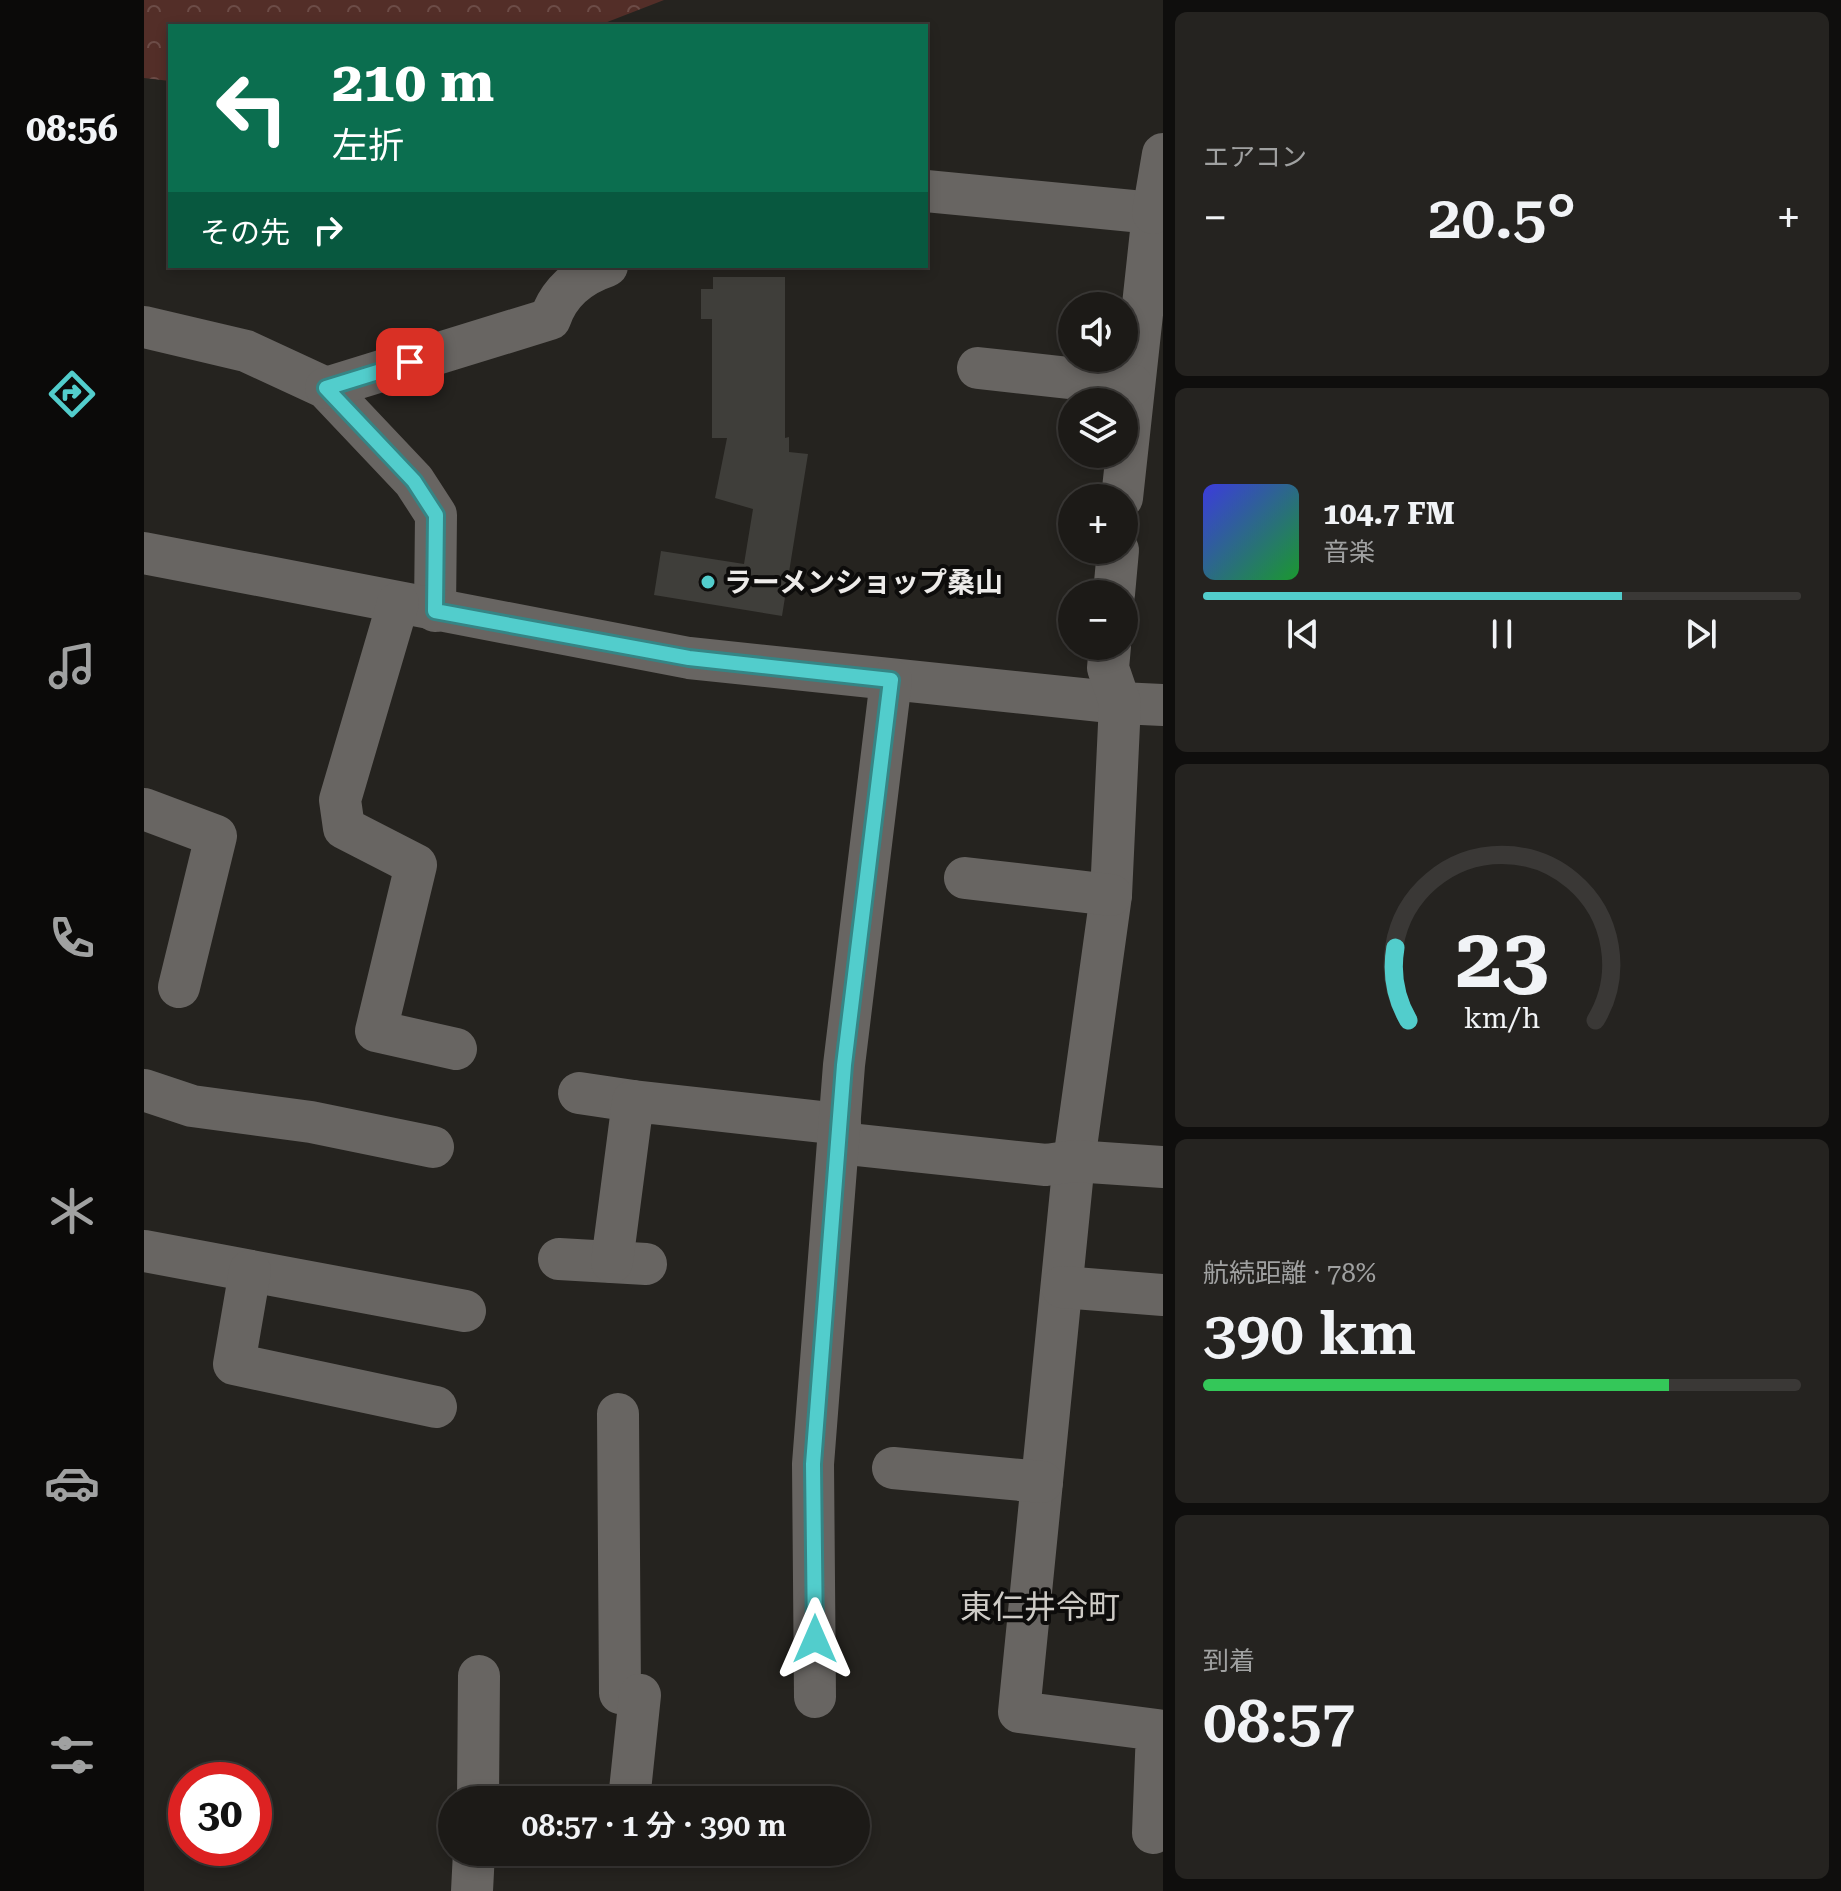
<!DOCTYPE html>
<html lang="ja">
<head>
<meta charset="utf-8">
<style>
  :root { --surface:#1c1a17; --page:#252320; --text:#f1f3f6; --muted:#a0a1a1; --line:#3a3836; --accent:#52cdcc }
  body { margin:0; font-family:"Roboto Serif","Noto Sans JP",serif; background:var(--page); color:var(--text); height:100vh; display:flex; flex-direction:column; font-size:30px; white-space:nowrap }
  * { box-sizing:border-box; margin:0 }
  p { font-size:26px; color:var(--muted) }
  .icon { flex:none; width:44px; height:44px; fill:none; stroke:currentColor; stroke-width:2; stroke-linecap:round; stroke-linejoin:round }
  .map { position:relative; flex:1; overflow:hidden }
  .panel { display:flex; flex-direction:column; gap:12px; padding:12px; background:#0f0e0d; width:678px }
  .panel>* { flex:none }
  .guide { position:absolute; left:24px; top:24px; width:760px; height:244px; border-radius:0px; box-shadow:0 4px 12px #0003,0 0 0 2px var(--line); background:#0b6e4f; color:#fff; overflow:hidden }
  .tools { position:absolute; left:914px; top:292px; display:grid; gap:16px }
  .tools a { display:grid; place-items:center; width:80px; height:80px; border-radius:50%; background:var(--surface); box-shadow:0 4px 12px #0003,0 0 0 2px var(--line); font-size:40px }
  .speed { position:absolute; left:24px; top:1762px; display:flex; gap:16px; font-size:40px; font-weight:700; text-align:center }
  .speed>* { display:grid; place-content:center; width:104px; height:104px; border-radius:50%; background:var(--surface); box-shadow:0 4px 12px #0003,0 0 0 2px var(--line); line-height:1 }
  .speed .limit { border:12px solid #d22; background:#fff; color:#111 }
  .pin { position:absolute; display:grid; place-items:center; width:68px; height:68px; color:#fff; margin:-34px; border-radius:16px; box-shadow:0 4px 12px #0006 }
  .me { position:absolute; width:88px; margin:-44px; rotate:0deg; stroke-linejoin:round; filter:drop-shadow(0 0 6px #0008) }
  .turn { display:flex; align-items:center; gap:28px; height:168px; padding:0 32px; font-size:36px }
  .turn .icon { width:104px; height:104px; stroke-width:2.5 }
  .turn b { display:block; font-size:56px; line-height:68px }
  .then { display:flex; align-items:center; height:76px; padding:0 32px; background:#0003; gap:16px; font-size:30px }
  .big { font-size:60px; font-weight:600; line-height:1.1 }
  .panel .tile { flex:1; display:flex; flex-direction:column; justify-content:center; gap:12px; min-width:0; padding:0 28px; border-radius:12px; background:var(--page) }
  .panel .dial { align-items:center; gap:0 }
  .dial svg { height:208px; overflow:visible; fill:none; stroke:var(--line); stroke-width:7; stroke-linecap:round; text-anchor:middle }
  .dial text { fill:var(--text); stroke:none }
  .song { display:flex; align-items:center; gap:24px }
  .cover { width:96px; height:96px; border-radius:12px; background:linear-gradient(135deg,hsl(240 70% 55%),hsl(130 70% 35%)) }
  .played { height:8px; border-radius:4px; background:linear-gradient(90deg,var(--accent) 70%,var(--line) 70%) }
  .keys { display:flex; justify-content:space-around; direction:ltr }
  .heat { display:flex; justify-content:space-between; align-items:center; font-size:44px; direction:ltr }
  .charge { height:12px; border-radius:6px; background:linear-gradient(90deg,#34c759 78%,var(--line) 0) }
  .trip { position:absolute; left:294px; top:1786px; width:432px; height:80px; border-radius:40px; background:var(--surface); box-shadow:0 4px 12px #0003,0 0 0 2px var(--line); font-weight:600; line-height:80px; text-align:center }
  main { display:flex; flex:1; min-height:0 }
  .dock { display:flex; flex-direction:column; width:144px; justify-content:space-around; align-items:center; background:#0b0a09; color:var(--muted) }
  .dock .icon { width:56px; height:56px }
  .dock .selected { color:var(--accent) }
  .dock b { font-size:36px; color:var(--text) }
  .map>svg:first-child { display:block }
</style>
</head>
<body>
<main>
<nav class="dock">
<b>08:56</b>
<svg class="icon selected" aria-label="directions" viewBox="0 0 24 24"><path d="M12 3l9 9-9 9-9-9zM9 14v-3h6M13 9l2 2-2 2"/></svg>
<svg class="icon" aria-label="music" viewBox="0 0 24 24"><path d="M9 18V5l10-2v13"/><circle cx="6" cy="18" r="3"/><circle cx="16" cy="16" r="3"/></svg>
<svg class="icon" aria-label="phone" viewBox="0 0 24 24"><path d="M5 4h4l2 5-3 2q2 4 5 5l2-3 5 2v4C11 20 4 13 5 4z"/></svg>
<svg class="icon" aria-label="climate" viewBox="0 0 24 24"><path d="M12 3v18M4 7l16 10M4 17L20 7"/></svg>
<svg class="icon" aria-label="car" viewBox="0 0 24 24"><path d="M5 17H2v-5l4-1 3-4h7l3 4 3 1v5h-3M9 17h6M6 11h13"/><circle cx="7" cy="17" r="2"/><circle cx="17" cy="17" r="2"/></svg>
<svg class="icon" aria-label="filters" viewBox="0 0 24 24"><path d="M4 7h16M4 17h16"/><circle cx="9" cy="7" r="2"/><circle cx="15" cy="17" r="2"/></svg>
</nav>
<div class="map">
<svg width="1019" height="1891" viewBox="0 0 1019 1891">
  <defs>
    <pattern id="forest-crowns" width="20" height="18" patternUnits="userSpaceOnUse" patternTransform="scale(2)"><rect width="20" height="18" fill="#532e28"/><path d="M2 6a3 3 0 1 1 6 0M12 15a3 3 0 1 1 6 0" fill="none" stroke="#6c4c47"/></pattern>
  </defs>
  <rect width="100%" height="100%" fill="#25231f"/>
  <path fill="url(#forest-crowns)" d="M0,0H520L453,26H26V81L0,78Z"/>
  <path fill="#3f3e3a" d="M569,277H641V438L645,437V452L664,454L638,616L510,595L517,551L600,564L609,509L571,498L583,438H568V319H557V289H569Z"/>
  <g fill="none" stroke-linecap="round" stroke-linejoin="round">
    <g stroke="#686562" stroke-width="42">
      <path d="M782,191L1009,213L978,498"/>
      <path d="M1009,213L1019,154"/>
      <path d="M0,327L102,351L182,388L270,481L292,515L291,611"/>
      <path d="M834,368L988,385"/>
      <path d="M182,388L406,319C415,292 436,275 463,266"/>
      <path d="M0,553L545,658L976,703L1019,705"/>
      <path d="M970,594L974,550"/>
      <path d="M254,603L196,800L200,828L272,865L232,1031L312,1049"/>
      <path d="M966,646L964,668L976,703L967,895L930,1161L875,1712L1013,1730L1009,1833"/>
      <path d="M0,809L72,836L35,987"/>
      <path d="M821,878L967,895"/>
      <path d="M0,1090L48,1106L167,1122L289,1147"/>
      <path d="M435,1093L489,1101"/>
      <path d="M695,1143L902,1165L930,1161L1019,1167"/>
      <path d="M0,1251L321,1311"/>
      <path d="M415,1259L502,1264"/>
      <path d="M468,1262L489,1101L696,1124"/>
      <path d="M106,1271L90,1364L292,1407"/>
      <path d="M918,1287L1019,1295"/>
      <path d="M474,1414L476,1693"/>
      <path d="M749,1468L898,1482"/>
      <path d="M671,1697L669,1464L700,1065L747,680"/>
      <path d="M334,1800L335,1676"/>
      <path d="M485,1800L496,1695"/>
      <path d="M328,1891L330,1852"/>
    </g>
  </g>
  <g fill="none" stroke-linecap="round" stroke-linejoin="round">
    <g stroke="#358585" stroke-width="20">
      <path id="route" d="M266,362L182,388L270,481L292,515L291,611L545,658L747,680L700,1065L669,1464L671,1639"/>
    </g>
    <use href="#route" stroke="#52cdcc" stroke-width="14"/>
  </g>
  <circle fill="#52cdcc" stroke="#0d0c0b" stroke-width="3" cx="564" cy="582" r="8"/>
  <g text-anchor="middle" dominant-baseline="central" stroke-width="8" stroke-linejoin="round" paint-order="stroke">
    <g font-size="28" font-weight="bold" fill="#edebe9" stroke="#0d0c0b" text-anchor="start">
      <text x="580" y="582">ラーメンショップ桑山</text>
    </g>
    <g font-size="32" fill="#cecbc6" stroke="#0d0c0b">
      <text x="896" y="1607">東仁井令町</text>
    </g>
  </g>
</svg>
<div class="tools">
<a><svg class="icon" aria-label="sound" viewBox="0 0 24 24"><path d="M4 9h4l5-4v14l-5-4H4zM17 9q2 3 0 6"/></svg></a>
<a><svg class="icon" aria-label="layers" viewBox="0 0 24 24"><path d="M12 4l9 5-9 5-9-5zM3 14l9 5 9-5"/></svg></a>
<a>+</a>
<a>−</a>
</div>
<div class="speed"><div class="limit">30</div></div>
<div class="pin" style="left:266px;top:362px;background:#d93025"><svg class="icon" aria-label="arrive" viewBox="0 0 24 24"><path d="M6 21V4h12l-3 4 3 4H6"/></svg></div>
<svg class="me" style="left:671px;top:1639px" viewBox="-20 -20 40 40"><path d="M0-17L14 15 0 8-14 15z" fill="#52cdcc" stroke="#fff" stroke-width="4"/></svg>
<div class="trip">08:57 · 1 分 · 390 m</div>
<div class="guide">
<div class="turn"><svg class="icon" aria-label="left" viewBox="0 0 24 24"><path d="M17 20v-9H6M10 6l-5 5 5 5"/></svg><div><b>210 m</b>左折</div></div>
<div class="then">その先<svg class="icon" aria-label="right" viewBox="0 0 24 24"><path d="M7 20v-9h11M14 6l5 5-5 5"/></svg></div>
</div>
</div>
<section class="panel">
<div class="tile"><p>エアコン</p>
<div class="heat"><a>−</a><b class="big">20.5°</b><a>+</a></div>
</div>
<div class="tile">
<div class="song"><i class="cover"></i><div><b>104.7 FM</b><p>音楽</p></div></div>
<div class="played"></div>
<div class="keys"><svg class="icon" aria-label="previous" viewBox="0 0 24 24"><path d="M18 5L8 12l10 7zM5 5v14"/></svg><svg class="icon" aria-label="pause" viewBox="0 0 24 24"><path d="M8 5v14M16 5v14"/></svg><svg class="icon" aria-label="next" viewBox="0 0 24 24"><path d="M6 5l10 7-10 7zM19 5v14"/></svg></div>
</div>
<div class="tile dial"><svg viewBox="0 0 100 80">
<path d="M14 69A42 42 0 1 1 86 69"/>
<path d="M14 69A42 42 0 0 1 9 41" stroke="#52cdcc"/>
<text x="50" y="56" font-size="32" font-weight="700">23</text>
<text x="50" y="72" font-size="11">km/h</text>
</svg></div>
<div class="tile"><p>航続距離 · 78%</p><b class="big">390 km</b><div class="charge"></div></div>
<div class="tile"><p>到着</p><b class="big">08:57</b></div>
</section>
</main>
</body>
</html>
